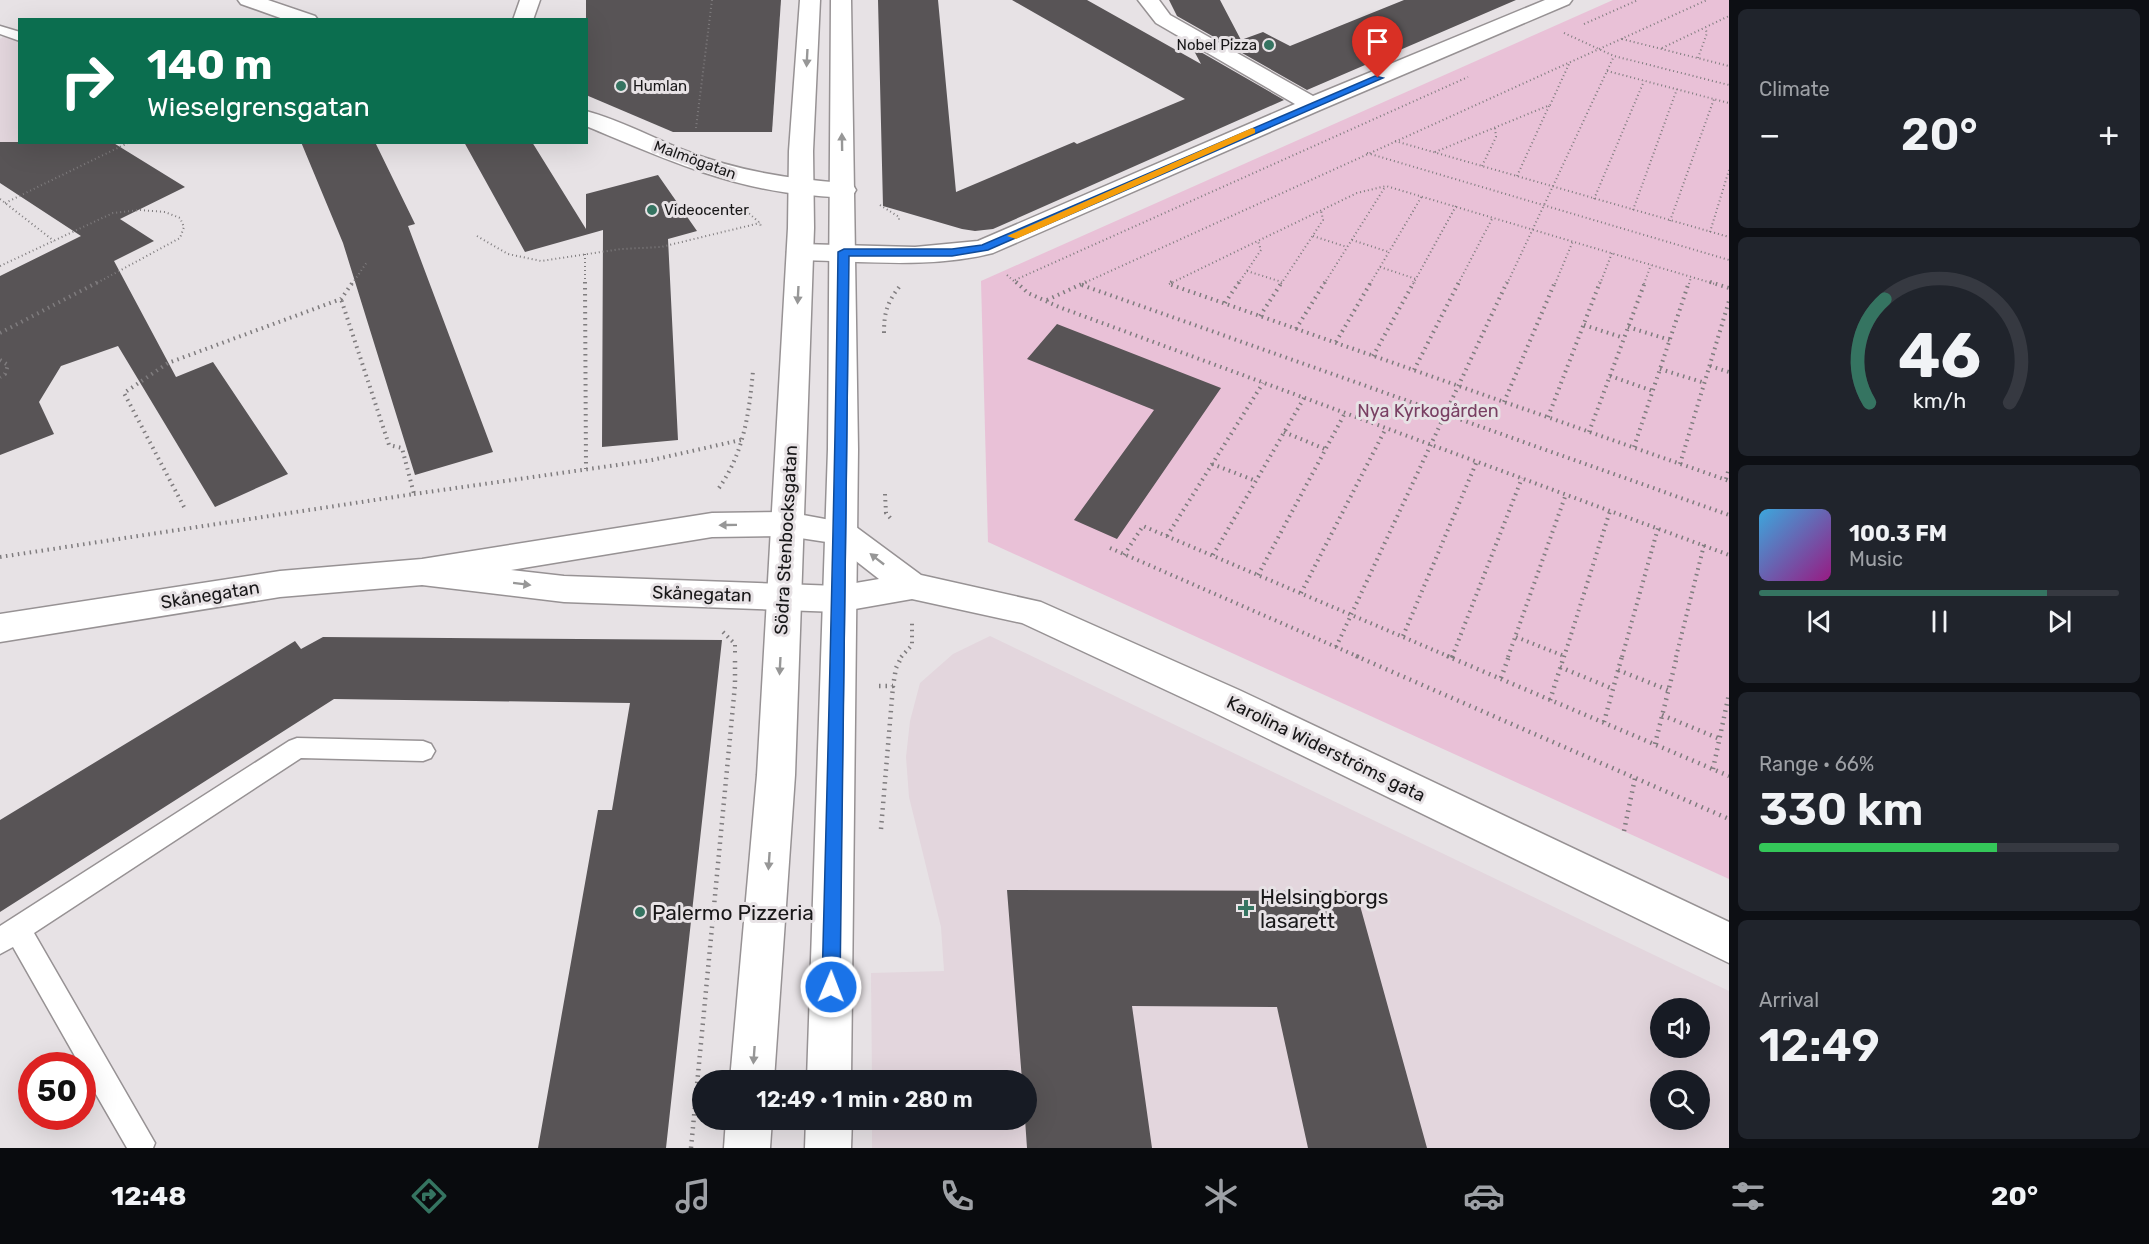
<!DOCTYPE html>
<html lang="en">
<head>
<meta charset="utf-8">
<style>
  :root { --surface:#171b24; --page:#20242c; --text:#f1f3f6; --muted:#9ea1a6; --line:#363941; --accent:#357461 }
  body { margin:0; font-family:Rubik,sans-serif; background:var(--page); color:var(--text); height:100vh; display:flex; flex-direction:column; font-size:22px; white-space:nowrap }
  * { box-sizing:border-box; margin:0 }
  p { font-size:20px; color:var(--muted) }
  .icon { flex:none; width:33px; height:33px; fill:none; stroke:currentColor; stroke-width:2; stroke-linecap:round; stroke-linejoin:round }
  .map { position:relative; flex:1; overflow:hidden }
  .drawer { display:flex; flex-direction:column; gap:9px; padding:9px; background:#0d0f14; width:420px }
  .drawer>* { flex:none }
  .top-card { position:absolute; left:18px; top:18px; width:570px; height:126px; border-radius:0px; box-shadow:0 6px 24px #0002; background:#0b6e4f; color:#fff; overflow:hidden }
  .controls { position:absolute; left:1650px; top:998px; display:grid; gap:12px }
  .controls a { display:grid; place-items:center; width:60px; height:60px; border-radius:50%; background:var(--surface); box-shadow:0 6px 24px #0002; font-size:30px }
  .speed { position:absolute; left:18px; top:1052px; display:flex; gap:12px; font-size:30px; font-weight:700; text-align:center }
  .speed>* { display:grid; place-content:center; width:78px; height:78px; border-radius:50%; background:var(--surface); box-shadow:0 6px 24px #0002; line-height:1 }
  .speed .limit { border:9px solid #d22; background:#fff; color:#111 }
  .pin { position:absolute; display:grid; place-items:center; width:51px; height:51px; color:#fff; margin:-62px -26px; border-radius:50% 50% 50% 0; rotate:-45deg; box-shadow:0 0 6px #0007 }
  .pin .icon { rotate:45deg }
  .me { position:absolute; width:66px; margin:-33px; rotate:1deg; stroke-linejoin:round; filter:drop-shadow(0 0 4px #0008) }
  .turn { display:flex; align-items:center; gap:21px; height:126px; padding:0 30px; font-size:27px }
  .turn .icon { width:78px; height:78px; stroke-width:2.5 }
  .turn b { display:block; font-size:42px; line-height:51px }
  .big { font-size:45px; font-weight:600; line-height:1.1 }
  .drawer .tile { flex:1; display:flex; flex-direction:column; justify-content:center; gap:9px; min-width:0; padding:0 21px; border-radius:9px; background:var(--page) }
  .drawer .dial { align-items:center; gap:0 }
  .dial svg { height:156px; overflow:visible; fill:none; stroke:var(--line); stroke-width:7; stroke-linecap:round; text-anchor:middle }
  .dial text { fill:var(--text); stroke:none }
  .song { display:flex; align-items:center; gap:18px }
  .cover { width:72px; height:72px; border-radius:9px; background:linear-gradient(135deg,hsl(200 70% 55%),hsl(310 70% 35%)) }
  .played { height:6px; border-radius:3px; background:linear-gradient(90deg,var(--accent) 80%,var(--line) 80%) }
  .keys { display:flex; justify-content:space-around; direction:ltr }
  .heat { display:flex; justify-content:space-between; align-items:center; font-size:33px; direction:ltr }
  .charge { height:9px; border-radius:4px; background:linear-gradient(90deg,#34c759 66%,var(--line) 0) }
  .trip { position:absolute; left:692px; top:1070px; width:345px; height:60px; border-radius:30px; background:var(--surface); box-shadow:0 6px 24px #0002; font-weight:600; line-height:60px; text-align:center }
  .tabs { display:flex; height:96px; justify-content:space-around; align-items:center; background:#090b0e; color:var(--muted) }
  .tabs .icon { width:42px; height:42px }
  .tabs .current { color:var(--accent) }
  .tabs b { font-size:27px; color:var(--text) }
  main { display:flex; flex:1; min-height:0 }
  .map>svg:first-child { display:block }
</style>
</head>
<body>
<main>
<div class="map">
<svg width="1729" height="1148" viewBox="0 0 1729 1148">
  <rect width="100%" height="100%" fill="#e7e2e5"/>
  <g fill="#e3d6dd" fill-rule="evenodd">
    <path d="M7,35L19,41L20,142L116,143L25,189L0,171V39Z"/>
    <path d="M990,636L1729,991V1148H872V1119H1026V1080H872L871,973L944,971L941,927L909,797L906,757L910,721L920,683L953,654ZM1660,1008H1700V1047H1660ZM1660,1080H1700V1119H1660Z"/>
  </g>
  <path fill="#e9c1d7" d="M1613,0H1729V879L988,542L981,281Z"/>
  <g fill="#585456">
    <path d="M586,0H781L772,132H673L586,95Z"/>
    <path d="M878,0H938L956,192L1074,142L1077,144L1185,99L1012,0H1087L1201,64L1192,47L1284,100L993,229L975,231L962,229L883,206Z"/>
    <path d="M1169,0H1220L1241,40L1263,32L1290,46L1404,0H1516L1307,90L1177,16Z"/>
    <path d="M0,142H112L185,187L120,219L154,241L114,261L176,377L213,362L288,474L215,507L118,346L61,366L39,402L54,434L0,455V276L81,236L0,183Z"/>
    <path d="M301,142H375L415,224L408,226L493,452L415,475L343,243Z"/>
    <path d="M464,142H532L586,229V194L658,175L697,231L668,239L678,440L602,447L603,230L525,252Z"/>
    <path d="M1057,324L1221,388L1117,539L1074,520L1154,410L1027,359Z"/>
    <path d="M323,637L722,640L666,1148H538L598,810H612L630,703L334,699L0,912V820L295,641L301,649Z"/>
    <path d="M1007,890L1356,891L1427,1148H1308L1277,1007L1132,1006L1152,1148H1027L1025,1119L1026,1080H1022Z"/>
  </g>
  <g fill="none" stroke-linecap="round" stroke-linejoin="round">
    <g stroke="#979294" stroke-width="3">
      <g id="lane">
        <path d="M0,26L20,32V41L0,34Z"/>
        <path d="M297,738L423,741L431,744L435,751L431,758L423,761L301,758L34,933L155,1143L153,1148H127L82,1070V1065H80L13,947L0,954V926L289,741Z"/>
      </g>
    </g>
    <g stroke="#979294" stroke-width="3">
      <g id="street">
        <path d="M238,0H268L315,16L318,20H286L241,4Z"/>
        <path d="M520,0H540L533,20H513Z"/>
        <path d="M1138,0H1159L1170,15L1313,96L1545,0H1572L1569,4L1320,110L993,253C931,269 863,261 800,260L791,257L787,252L791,247L800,244L915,247L978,241L1295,104L1156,23Z"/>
        <path d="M586,111C620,120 653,138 686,151C738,171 789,179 844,183L853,185L856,190L853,195C838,199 822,196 807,195C728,188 658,156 586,126Z"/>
        <path d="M787,512L852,524L921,575L1041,602L1239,690L1729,922V963L1213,712L1022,623L912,599L838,612L564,602L422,585L280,597L0,642V614L280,571L422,559L712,513ZM787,536L833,543L879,579L838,586L564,576L511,570L712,537Z"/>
      </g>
    </g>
    <g stroke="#979294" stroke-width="3">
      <g id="secondary">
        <path d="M800,0H820L813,151L814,228L795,775L774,1080H730L757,775L788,228L789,151Z"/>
        <path d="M831,0H851L858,449L851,1080H807L828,449Z"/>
        <path d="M726,1119H772L770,1148H724Z"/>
        <path d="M806,1119H852L851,1148H805Z"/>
      </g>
    </g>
    <g stroke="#7f7c7e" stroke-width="2" stroke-dasharray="1 3" stroke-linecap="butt">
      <path d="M1584,24L1638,0"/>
      <path d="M1564,33L1614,56L1729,85"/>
      <path d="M1622,39L1729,66"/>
      <path d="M1662,48L1729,16"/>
      <path d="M1698,58L1707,33L1705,28"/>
      <path d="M1607,71L1729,103"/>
      <path d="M696,128L712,0"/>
      <path d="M1395,141L1729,237"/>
      <path d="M1435,152L1550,105L1570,62"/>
      <path d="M1367,153L1729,260"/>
      <path d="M1482,166L1496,137L1495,128"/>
      <path d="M1517,176L1549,106"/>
      <path d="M0,199L54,241"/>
      <path d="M1594,199L1644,81"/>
      <path d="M5,203L130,142"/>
      <path d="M880,205L899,217V222"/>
      <path d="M1633,210L1677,89"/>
      <path d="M746,211L760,223L761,227"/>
      <path d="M1670,221L1714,99"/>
      <path d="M1710,232L1729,170"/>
      <path d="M477,236L508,254L541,261L621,249L661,247L760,223"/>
      <path d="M1313,236L1347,247"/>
      <path d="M1352,240L1389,252"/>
      <path d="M585,254V284"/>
      <path d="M0,266L113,213L140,210L165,212L180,218L184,227L180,238L95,284"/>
      <path d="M1380,267L1416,279"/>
      <path d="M1247,271L1282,282"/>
      <path d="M1007,275L1017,284"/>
      <path d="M1015,280L1468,77"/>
      <path d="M352,284L367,262"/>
      <path d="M1082,284L1707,0"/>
      <path d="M1169,284L1357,193L1386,186L1715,284"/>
      <path d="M1238,284L1261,250L1258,241"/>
      <path d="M1281,284L1323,220L1321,210"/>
      <path d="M1324,284L1385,187"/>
      <path d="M1370,284L1422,196"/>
      <path d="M1413,284L1456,206"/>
      <path d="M1458,284L1493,217"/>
      <path d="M1507,284L1614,56"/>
      <path d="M1555,284L1573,241"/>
      <path d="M1600,284L1612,253"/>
      <path d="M1644,284L1651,265"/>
      <path d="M1689,284L1691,277"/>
    </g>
    <g stroke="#7f7c7e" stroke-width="4" stroke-dasharray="1.5 4.5" stroke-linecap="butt">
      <path d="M585,282L586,469"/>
      <path d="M1016,282L1028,293L1059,307L1729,555"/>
      <path d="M1172,282L1169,284L1729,481"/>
      <path d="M1710,282L1729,288"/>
      <path d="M1082,285L1729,515"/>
      <path d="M1047,300L1086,282"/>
      <path d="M1225,303L1239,282"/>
      <path d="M1260,316L1282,282"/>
      <path d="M1584,325L1624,338"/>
      <path d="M1628,327L1670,340"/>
      <path d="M1296,329L1325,282"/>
      <path d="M0,333L98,282"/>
      <path d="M884,333C884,313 887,302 900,286"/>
      <path d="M1336,342L1371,282"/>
      <path d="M1373,356L1414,282"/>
      <path d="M0,360L8,365L5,374L0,377"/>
      <path d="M1710,366L1729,372"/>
      <path d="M1660,369L1705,383"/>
      <path d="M1414,370L1459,282"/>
      <path d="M1610,376L1653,391"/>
      <path d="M1504,402L1555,282"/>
      <path d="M1548,417L1600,282"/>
      <path d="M1284,432L1325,449"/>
      <path d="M1589,432L1645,282"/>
      <path d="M1634,447L1689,282"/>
      <path d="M1212,464L1256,481"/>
      <path d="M1680,464L1729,301"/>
      <path d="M1726,479L1729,468"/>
      <path d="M719,488C744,452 749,414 753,371"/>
      <path d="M414,494L652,460L745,439"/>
      <path d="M885,494L886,513L892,520"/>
      <path d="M184,507L124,393L168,363L341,299L353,282"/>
      <path d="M1167,536L1263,383"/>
      <path d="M1110,548L1359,657"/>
      <path d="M1124,555L1143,526L1450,657"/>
      <path d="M1213,555L1304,398"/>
      <path d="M0,557L414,494L402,448L389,445L341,299"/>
      <path d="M1258,575L1345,413"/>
      <path d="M1301,593L1386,428"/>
      <path d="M723,632L735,644V657"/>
      <path d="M1403,636L1477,461"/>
      <path d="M1516,637L1564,656"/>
      <path d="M1336,647L1507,282"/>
      <path d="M901,657L912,645V622"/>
      <path d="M1452,657L1522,478"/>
      <path d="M1508,657L1566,494"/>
      <path d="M1564,657L1610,511"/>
      <path d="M1622,657L1658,528"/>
      <path d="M1676,657L1704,545"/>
    </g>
    <g stroke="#7f7c7e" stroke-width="4.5" stroke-dasharray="1.5 5" stroke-linecap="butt">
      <path d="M1356,656L1729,819"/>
      <path d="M1447,656L1729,776"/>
      <path d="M1452,658L1453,656"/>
      <path d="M1560,667L1613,689"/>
      <path d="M1618,670L1668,690"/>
      <path d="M1501,678L1509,656"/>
      <path d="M879,686H893L896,668L902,656"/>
      <path d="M1550,700L1564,656"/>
      <path d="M1662,715L1720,739"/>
      <path d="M1604,722L1622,656"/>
      <path d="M1655,744L1677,656"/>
      <path d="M1713,769L1729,694"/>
      <path d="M881,829L893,686"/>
      <path d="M1624,831L1635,778"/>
      <path d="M691,1148L735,685V656"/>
    </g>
    <use href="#lane" fill="#fff" fill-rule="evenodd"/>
    <use href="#street" fill="#fff" fill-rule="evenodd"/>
    <use href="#secondary" fill="#fff" fill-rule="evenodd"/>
  </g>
  <defs><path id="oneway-solid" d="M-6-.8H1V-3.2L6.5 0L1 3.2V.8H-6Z" transform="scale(1.5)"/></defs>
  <g fill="#979797">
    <use href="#oneway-solid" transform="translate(807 58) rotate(93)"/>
    <use href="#oneway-solid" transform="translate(842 142) rotate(-91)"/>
    <use href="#oneway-solid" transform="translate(798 295) rotate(93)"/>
    <use href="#oneway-solid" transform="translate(728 525) rotate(179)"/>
    <use href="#oneway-solid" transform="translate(877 559) rotate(-142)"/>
    <use href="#oneway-solid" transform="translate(522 584) rotate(7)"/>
    <use href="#oneway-solid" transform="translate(780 666) rotate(93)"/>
    <use href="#oneway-solid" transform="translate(769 861) rotate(94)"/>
    <use href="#oneway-solid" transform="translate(754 1055) rotate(94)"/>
  </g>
  <path fill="#1a73e8" stroke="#114b97" stroke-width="1.5" d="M1375,76L1383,78L988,250L952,256H849C848,499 843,743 840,987L837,993L831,996L825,993L822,987C828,742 835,497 838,252L844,249H952L982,245Z"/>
  <path fill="#f59e0b" d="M1252,128L1255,129V133L1016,239L1007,236Z"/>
  <g fill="#357461" stroke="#e7e2e5" stroke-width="2">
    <circle cx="1269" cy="45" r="6"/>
    <circle cx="621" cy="86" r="6"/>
    <circle cx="652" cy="210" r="6"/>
    <path d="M1243 899h6v6h6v6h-6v6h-6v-6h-6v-6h6z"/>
    <circle cx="640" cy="912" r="6"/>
  </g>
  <g text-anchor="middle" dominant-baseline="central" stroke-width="6" stroke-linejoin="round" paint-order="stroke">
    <g font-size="15" fill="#181718" stroke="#e7e2e5" text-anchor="start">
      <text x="1257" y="45" text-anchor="end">Nobel Pizza</text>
      <text x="633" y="86">Humlan</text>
      <text x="664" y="210">Videocenter</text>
    </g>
    <g font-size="15" fill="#181718" stroke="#e7e2e5">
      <text transform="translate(695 160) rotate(20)">Malmögatan</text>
    </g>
    <g font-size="18" fill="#794063" stroke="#e7e2e5">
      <text x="1428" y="411">Nya Kyrkogården</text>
    </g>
    <g font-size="18" fill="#181718" stroke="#e7e2e5">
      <text transform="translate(786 540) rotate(-87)">Södra Stenbocksgatan</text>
      <text transform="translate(702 594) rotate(2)">Skånegatan</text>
      <text transform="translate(210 595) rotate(-9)">Skånegatan</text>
      <text transform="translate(1326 749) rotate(26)">Karolina Widerströms gata</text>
    </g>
    <g font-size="21" fill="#181718" stroke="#e7e2e5" text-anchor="start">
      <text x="1260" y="896">Helsingborgs<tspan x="1260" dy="24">lasarett</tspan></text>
      <text x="652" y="912">Palermo Pizzeria</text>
    </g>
  </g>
</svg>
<div class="controls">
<a><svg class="icon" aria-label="sound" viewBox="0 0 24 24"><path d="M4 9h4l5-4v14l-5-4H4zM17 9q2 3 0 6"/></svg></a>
<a><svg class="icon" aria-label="search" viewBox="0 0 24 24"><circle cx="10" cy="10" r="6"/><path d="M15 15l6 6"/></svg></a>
</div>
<div class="speed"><div class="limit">50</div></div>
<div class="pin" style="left:1378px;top:78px;background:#d93025"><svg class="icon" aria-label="arrive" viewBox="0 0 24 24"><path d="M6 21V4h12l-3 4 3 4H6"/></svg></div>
<svg class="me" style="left:831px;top:987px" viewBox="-20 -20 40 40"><circle r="17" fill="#1a73e8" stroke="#fff" stroke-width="3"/><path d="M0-11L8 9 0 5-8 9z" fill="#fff"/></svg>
<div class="trip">12:49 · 1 min · 280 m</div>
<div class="top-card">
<div class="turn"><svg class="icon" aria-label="right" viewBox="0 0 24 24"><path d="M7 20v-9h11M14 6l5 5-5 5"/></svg><div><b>140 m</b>Wieselgrensgatan</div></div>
</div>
</div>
<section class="drawer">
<div class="tile"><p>Climate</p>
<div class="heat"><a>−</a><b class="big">20°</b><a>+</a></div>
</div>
<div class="tile dial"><svg viewBox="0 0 100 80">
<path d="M14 69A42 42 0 1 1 86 69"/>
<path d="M14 69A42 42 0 0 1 22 16" stroke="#357461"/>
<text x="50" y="56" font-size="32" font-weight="700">46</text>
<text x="50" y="72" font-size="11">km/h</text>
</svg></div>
<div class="tile">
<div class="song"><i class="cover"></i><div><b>100.3 FM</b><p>Music</p></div></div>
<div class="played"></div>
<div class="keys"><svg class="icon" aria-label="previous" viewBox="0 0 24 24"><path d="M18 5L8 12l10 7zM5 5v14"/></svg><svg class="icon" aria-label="pause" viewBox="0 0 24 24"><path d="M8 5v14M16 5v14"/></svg><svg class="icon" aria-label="next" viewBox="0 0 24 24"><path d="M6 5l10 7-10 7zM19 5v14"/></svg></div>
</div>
<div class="tile"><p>Range · 66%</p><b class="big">330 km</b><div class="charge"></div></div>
<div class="tile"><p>Arrival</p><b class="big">12:49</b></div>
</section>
</main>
<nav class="tabs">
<b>12:48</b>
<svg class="icon current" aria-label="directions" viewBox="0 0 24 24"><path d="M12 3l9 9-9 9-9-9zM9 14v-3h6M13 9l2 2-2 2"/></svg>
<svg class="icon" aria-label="music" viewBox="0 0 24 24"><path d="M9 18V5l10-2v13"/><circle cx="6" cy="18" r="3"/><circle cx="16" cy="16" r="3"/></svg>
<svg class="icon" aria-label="phone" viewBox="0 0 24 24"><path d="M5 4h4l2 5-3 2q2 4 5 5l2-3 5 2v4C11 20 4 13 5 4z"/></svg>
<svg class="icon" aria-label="climate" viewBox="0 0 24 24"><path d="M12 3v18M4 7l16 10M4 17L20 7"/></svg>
<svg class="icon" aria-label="car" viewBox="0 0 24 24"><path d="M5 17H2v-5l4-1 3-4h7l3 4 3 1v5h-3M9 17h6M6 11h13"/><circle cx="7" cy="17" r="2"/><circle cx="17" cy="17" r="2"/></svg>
<svg class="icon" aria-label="filters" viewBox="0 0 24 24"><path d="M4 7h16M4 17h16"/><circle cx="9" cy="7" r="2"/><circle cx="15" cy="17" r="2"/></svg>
<b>20°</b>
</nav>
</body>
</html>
